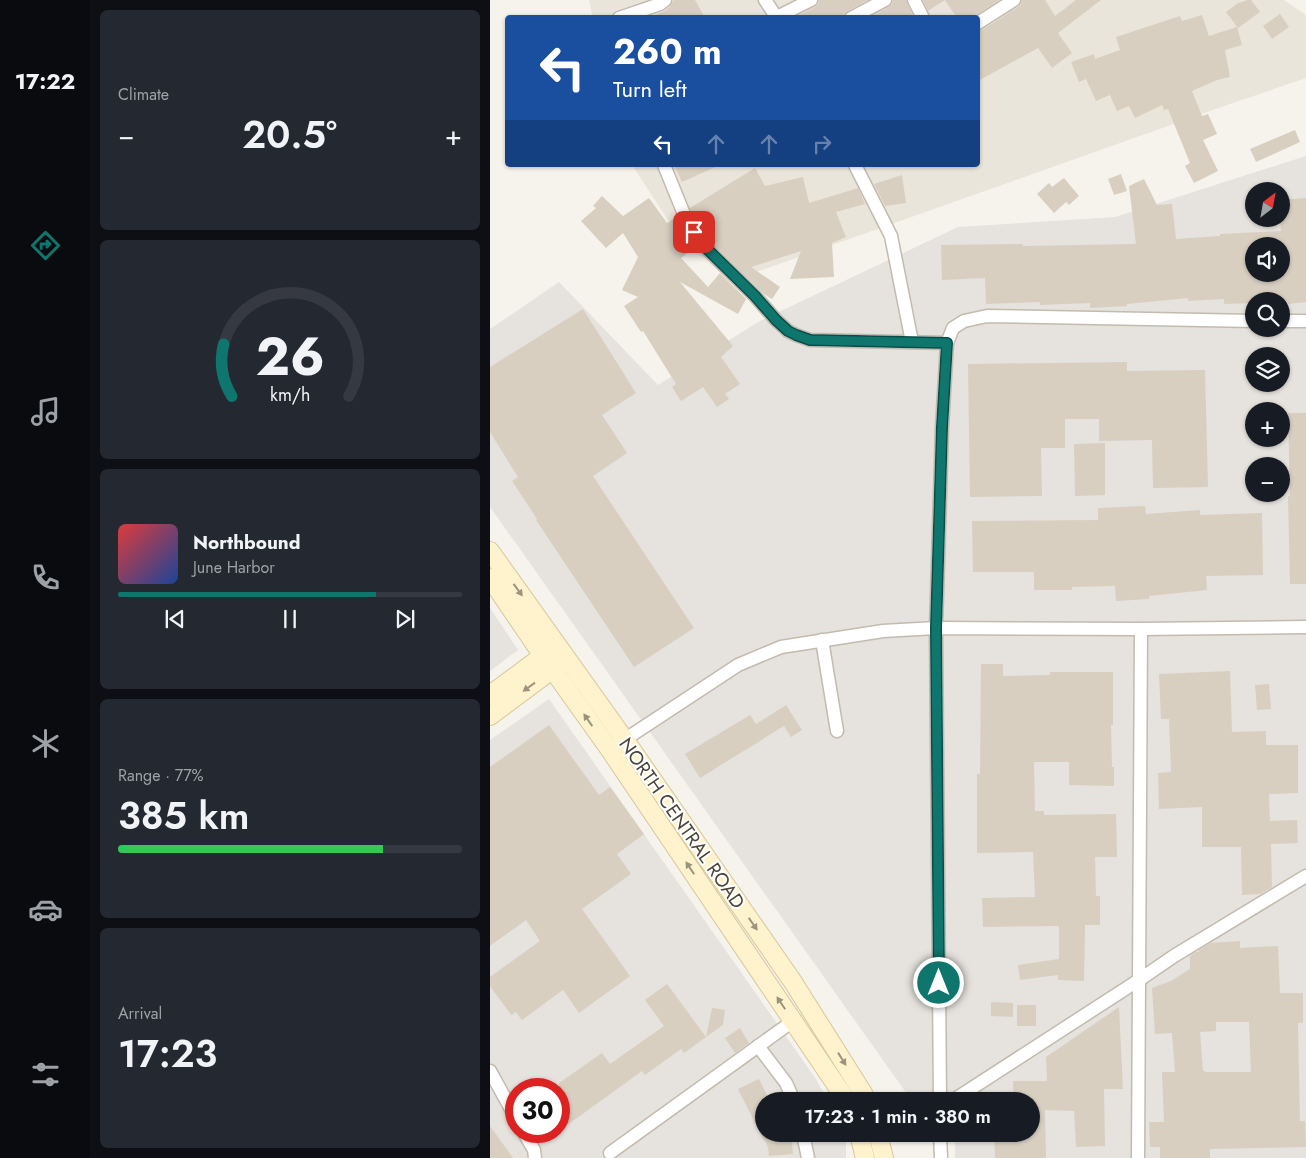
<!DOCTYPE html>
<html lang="en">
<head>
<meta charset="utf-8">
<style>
  :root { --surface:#171b24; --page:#242831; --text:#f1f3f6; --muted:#9ea1a6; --line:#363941; --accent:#0f766e }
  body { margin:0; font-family:Jost,sans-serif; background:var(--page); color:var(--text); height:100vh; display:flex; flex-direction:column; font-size:19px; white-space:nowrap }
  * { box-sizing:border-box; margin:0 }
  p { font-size:16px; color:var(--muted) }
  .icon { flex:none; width:28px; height:28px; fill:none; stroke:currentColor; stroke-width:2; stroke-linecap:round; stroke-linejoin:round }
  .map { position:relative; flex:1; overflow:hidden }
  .side { display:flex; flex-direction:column; gap:10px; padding:10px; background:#0d0f14; width:400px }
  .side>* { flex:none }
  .top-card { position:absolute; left:15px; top:15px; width:475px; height:152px; border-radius:5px; box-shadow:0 1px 4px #0004; background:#1a4fa0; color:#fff; overflow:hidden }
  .needle { width:32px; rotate:31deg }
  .controls { position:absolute; left:755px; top:182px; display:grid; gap:10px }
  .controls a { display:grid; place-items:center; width:45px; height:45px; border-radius:50%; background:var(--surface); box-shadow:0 1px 4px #0004; font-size:25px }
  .speed { position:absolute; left:15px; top:1078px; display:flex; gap:10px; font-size:25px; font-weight:700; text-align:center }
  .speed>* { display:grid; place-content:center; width:65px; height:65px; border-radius:50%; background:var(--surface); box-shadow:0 1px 4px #0004; line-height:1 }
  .speed .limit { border:8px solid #d22; background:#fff; color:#111 }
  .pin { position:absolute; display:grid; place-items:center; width:42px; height:42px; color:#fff; margin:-21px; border-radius:10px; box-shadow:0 2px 8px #0006 }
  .me { position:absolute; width:55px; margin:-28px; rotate:0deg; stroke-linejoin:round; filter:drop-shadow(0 0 4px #0008) }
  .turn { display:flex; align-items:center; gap:18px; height:105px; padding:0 25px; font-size:22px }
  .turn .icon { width:65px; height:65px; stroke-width:2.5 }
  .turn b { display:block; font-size:35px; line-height:42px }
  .lanes { display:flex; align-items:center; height:48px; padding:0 25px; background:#0003; justify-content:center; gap:25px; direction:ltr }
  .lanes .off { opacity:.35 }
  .big { font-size:38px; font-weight:600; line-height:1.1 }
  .side .widget { flex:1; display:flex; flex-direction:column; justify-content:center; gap:8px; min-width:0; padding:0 18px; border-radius:8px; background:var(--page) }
  .side .dial { align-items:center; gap:0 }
  .dial svg { height:130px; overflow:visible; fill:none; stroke:var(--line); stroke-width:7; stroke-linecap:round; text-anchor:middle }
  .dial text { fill:var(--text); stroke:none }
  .song { display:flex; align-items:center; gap:15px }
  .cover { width:60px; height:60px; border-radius:8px; background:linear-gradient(135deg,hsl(0 70% 55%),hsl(220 70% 35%)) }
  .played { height:5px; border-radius:2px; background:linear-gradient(90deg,var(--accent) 75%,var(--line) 75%) }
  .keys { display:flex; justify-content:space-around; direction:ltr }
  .heat { display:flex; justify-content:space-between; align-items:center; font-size:28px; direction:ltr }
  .charge { height:8px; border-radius:4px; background:linear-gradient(90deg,#34c759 77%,var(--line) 0) }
  .trip { position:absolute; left:265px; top:1092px; width:285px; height:50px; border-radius:25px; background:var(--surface); box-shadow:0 1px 4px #0004; font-weight:600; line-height:50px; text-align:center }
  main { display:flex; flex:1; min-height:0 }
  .menu { display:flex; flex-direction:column; width:90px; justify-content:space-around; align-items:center; background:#090b0e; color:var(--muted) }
  .menu .icon { width:35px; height:35px }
  .menu .selected { color:var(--accent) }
  .menu b { font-size:22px; color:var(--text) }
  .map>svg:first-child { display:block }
</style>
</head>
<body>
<main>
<nav class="menu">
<b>17:22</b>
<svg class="icon selected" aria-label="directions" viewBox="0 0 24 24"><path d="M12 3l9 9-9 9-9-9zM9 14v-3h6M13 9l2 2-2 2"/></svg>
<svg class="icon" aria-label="music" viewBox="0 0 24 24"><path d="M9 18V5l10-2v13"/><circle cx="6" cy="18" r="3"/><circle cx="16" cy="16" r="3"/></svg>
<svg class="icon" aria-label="phone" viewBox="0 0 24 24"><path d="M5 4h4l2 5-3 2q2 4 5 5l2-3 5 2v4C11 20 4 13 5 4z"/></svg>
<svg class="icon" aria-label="climate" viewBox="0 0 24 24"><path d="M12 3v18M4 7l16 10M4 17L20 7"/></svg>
<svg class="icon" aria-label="car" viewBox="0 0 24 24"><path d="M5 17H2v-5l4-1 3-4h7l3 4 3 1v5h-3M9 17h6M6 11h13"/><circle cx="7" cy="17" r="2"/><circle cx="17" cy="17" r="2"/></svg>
<svg class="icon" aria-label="filters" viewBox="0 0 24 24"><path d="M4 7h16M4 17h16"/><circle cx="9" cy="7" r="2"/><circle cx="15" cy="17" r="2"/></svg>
</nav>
<section class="side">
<div class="widget"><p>Climate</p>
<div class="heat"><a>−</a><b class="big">20.5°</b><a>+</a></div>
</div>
<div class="widget dial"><svg viewBox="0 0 100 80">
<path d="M14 69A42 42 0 1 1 86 69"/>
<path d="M14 69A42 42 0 0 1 9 37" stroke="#0f766e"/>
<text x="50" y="56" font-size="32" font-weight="700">26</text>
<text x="50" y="72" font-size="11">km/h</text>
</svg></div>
<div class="widget">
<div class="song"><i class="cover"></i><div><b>Northbound</b><p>June Harbor</p></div></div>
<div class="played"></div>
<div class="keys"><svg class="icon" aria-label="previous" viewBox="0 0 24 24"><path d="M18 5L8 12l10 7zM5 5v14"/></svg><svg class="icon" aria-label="pause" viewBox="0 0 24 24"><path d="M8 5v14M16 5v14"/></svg><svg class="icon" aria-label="next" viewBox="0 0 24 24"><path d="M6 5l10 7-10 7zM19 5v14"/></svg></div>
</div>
<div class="widget"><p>Range · 77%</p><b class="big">385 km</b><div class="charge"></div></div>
<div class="widget"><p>Arrival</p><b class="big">17:23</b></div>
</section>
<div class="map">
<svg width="816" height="1158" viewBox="0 0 816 1158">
  <rect width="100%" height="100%" fill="#f6f3ec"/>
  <path fill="#eae5da" d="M99,0H794L816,15V78L740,104L241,281L191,240L142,165H488V18H103Z"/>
  <g fill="#e6e2dd" fill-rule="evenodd">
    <path d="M816,156V1158H465V1134H541V1101H464V1093L422,1101L0,507V329L69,282L168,385L268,322L468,227L625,217ZM764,191H791V219H764ZM764,246H791V274H764ZM764,301H791V329H764ZM764,356H791V384H764ZM764,411H791V439H764ZM764,466H791V494H764Z"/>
    <path d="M0,608L28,650L0,671Z"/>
    <path d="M59,699L326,1079L338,1101H274V1134H356V1158H0V740ZM26,1089H69V1131H26Z"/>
  </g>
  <g fill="#d8cfc1" fill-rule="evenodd">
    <path d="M184,0H205L215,18H156L175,11L180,6Z"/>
    <path d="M329,0H378L357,11L354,14L353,18H304L325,7L328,4Z"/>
    <path d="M403,0H416L424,18H379L399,7L402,4Z"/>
    <path d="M433,0H509L482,18H467L455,0L438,11Z"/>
    <path d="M532,0H555L565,16L586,0H611L568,33L582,53L562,68L548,48L488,81V31L492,30L528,7L531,4Z"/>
    <path d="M758,0H761L770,12L748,28L736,12L748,3Z"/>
    <path d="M790,14L799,27L782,39L773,26Z"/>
    <path d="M712,15L719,36L747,27L752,45L735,50L740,77L727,80L702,91L712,116L718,114L727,134L713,140L728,171L704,183L695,166L700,163L678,109L674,110L672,105L645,118L639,106L627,111L620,95L606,101L596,79L589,82L581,62L604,54L605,59L630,50L626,37L690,16L692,21Z"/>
    <path d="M805,130L810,142L766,162L760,149Z"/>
    <path d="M184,165H230L192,182Z"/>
    <path d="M265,168L275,186L313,177L319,203L368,188L375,204L346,212L356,237L342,243L344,277L300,279L311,251L261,267L290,287L282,299L274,294L215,236L205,220L200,208Z"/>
    <path d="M631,174L637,191L624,195L618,179Z"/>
    <path d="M412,175L416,203L395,206L384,184Z"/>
    <path d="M574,178L589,196L579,205L576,202L564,213L547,194L559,183L562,187Z"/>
    <path d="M654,179L667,205L682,204L686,239L730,236V234L791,231L790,219H791V200L816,198V302L798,304V301H764V303L734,304V299L698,301V298L637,304V306L600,308V303L550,305V302L496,304L495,278L452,280L451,245L533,244V246L646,244L639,186ZM764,246H793L795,274H764Z"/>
    <path d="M112,196L133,216L159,198L177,223L186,217L191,228L204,248L191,258L218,287L230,273L256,299L248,314L190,282L243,346L231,357L250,384L235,394L239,399L227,407L213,387L191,401L182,387L186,384L153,331L151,332L134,306L148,297L132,290L148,257L133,233L116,248L91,221L106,208L103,206Z"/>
    <path d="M93,309L146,393L112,415L137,453L103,476L204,628L144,667L46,520L47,519L22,481L28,477L0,432V367Z"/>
    <path d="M637,362V371L715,370L718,487L663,488L662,440L609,441V419H575V448H551L552,496L480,497L478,364Z"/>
    <path d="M798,413H816V584H800L798,496H800Z"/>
    <path d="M615,443V495L585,496L584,444Z"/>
    <path d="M655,506L656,514L710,510V515L772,513L773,575L716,576L717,590L659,596V599L626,601L625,586L582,587V590H544V572H483L482,521L608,520V508Z"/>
    <path d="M491,664H513V676L560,675V672H623V725H621L622,767H624V786L579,785V762H544L545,811H554V815L626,814L627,857H605L606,896H610V925H595L594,981L568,980V975L530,980L528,965L569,959V926L493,927L492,898L545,897L543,852L487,853V774H490Z"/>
    <path d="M740,671L742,732L776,731V745H808V793L779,794L780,821L807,820L808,843L781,844L782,887L770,894L752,895L751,847H712V807L669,809L668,773L681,772L679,719H671L669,674Z"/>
    <path d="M779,684L781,709L767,710L765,685Z"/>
    <path d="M296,705L312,730L301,737L294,726L210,778L195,754L260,715L266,724Z"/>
    <path d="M59,725L109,795L120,787L154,834L127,854L141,874L92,909L140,976L89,1013L73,990L32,1020L26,1012L21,1015L0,986V977L50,941L36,920L0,946V767Z"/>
    <path d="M750,941V948L788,946L790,993H813V1023H808L810,1121H815L816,1147L720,1149V1158H670V1147H660L659,1122H674L672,1072H685L682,1033L665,1034L662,988L681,981L700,969V956L706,952H709V950L721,943ZM726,1022H759L761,1072H715V1071H713L710,1032L726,1031Z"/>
    <path d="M177,984L216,1037L194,1053L191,1049L155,1075L152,1071L69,1131V1083L112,1053L120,1064L174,1026L155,1000Z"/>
    <path d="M501,1002L523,1003V1017L501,1016Z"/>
    <rect x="527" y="1005" width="19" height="21"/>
    <path d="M629,1007L633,1089H614L615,1146L586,1147L584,1111L555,1110L556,1158H505L504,1134H541V1101H524L523,1081H557L556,1057Z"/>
    <path d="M222,1008L235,1010L233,1025L216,1037Z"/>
    <path d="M250,1028L259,1043L245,1053L235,1038Z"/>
    <path d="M269,1079L280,1101H274V1134H301L303,1154L279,1156L278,1147L274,1139V1141L248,1089Z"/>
    <path d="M0,1126L23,1158H0Z"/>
  </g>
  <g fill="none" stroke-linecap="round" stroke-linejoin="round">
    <g stroke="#c2bbae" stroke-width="15">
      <g id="street">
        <path d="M275,0L287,18"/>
        <path d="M424,0L433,18"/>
        <path d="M287,17L321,0"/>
        <path d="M129,18L170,4L175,0"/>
        <path d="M361,18L395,0"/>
        <path d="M488,23L524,0"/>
        <path d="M174,165L198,224L209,241L265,296L286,320L298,331L306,335L320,340L457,343"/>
        <path d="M365,165L401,236L422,342"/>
        <path d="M791,321H816"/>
        <path d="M332,640L347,731"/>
        <path d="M128,744L248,665L291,647L393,631L446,628L651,629L816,627"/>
        <path d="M268,1046L296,1083L304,1101"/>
        <path d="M0,1071L26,1118"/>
        <path d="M450,1101L446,628L452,427L457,343L463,328L474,321L497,316L764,321"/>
        <path d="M462,1101L649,980L684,956L816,876"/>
        <path d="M33,1131L44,1150L45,1158"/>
        <path d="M313,1134L318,1158"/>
        <path d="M450,1134L451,1158"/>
        <path d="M120,1153L303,1021"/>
        <path d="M648,1158L651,629"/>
      </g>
    </g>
    <g stroke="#d6c79b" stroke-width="20">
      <g id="secondary">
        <path d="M0,551L135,740L303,982L373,1093L376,1101"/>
        <path d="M0,578L53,656L120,750L357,1101"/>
        <path d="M0,695L62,649"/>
        <path d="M0,716L71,663"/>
        <path d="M369,1134L375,1158"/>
        <path d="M388,1134L394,1158"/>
      </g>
    </g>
    <use href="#street" stroke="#fff" stroke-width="12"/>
    <use href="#secondary" stroke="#fff3cd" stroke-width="18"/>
  </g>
  <defs><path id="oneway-solid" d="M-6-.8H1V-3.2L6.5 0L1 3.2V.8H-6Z" transform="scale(1.25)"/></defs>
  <g fill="#9c937c">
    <use href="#oneway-solid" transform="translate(28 590) rotate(54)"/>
    <use href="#oneway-solid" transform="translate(39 687) rotate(144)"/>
    <use href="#oneway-solid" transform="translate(98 720) rotate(-125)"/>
    <use href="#oneway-solid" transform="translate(200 868) rotate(-124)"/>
    <use href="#oneway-solid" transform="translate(263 924) rotate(55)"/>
    <use href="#oneway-solid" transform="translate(291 1003) rotate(-124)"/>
    <use href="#oneway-solid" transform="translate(352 1059) rotate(58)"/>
  </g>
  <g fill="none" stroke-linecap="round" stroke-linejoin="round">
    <g stroke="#0a4d48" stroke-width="12">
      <path id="route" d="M204,232L209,241L265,296L286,320L298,331L306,335L320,340L457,343L452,427L446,628L449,983"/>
    </g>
    <use href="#route" stroke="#0f766e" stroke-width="9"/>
  </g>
  <g text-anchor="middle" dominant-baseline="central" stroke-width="4" stroke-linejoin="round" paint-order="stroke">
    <g font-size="19" fill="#4b4439" stroke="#fff">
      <text transform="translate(192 823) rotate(55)">NORTH CENTRAL ROAD</text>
    </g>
  </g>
</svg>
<div class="controls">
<a><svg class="needle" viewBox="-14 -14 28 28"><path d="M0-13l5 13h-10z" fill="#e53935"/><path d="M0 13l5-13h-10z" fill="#9ea1a6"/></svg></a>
<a><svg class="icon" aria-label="sound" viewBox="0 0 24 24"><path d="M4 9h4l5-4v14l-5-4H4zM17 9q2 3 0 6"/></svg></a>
<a><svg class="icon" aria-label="search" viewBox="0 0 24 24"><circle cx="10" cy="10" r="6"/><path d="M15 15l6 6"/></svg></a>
<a><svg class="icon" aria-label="layers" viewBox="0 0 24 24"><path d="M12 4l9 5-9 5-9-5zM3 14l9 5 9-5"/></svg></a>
<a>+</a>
<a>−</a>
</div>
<div class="speed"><div class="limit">30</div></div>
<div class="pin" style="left:204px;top:232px;background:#d93025"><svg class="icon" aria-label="arrive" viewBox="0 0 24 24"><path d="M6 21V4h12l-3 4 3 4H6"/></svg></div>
<svg class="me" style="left:449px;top:983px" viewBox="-20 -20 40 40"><circle r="17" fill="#0f766e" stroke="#fff" stroke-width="3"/><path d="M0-11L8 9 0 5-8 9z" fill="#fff"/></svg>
<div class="trip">17:23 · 1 min · 380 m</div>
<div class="top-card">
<div class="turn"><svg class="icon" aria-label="left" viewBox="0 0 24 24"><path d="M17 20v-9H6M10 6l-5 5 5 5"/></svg><div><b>260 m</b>Turn left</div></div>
<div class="lanes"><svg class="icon" aria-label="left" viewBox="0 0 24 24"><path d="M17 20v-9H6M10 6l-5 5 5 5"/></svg><svg class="icon off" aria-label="ahead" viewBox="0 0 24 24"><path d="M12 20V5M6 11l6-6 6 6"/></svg><svg class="icon off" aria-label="ahead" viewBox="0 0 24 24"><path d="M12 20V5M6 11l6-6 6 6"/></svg><svg class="icon off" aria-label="right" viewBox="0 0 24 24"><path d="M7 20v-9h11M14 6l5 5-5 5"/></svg></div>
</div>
</div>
</main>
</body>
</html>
